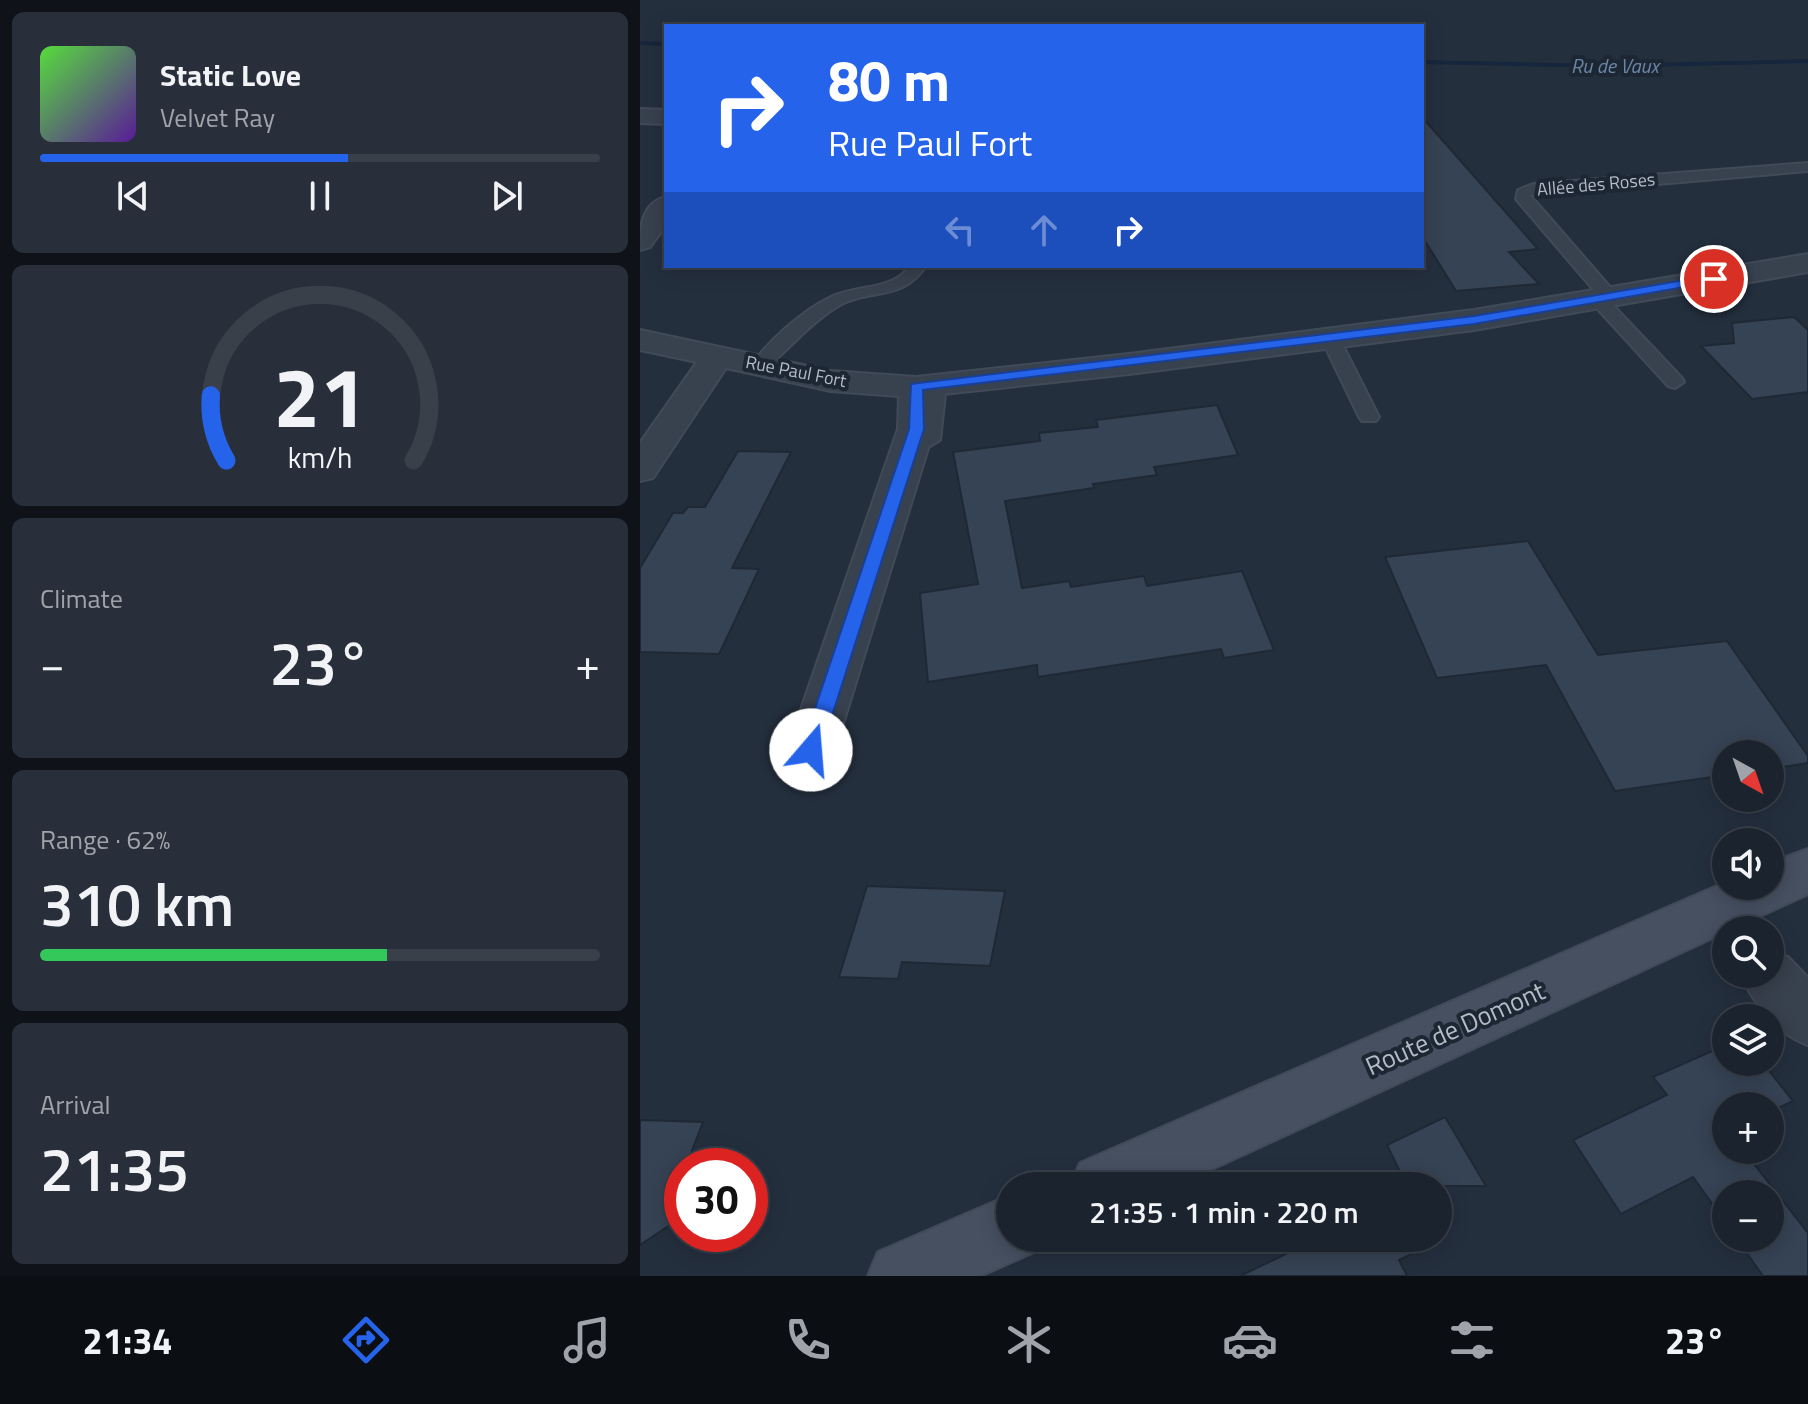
<!DOCTYPE html>
<html lang="en">
<head>
<meta charset="utf-8">
<style>
  :root { --surface:#1b232e; --page:#282f3a; --text:#f1f3f6; --muted:#a0a4aa; --line:#39404a; --accent:#2563eb }
  body { margin:0; font-family:"Titillium Web",sans-serif; background:var(--page); color:var(--text); height:100vh; display:flex; flex-direction:column; font-size:30px; white-space:nowrap }
  * { box-sizing:border-box; margin:0 }
  p { font-size:26px; color:var(--muted) }
  .icon { flex:none; width:44px; height:44px; fill:none; stroke:currentColor; stroke-width:2; stroke-linecap:round; stroke-linejoin:round }
  .map { position:relative; flex:1; overflow:hidden }
  .drawer { display:flex; flex-direction:column; gap:12px; padding:12px; background:#0f1319; width:640px }
  .drawer>* { flex:none }
  .hud { position:absolute; left:24px; top:24px; width:760px; height:244px; border-radius:0px; box-shadow:0 4px 20px #0003,0 0 0 2px var(--line); background:#2563eb; color:#fff; overflow:hidden }
  .needle { width:52px; rotate:140deg }
  .buttons { position:absolute; left:1072px; top:740px; display:grid; gap:16px }
  .buttons a { display:grid; place-items:center; width:72px; height:72px; border-radius:50%; background:var(--surface); box-shadow:0 4px 20px #0003,0 0 0 2px var(--line); font-size:40px }
  .speed { position:absolute; left:24px; top:1148px; display:flex; gap:16px; font-size:40px; font-weight:700; text-align:center }
  .speed>* { display:grid; place-content:center; width:104px; height:104px; border-radius:50%; background:var(--surface); box-shadow:0 4px 20px #0003,0 0 0 2px var(--line); line-height:1 }
  .speed .limit { border:12px solid #d22; background:#fff; color:#111 }
  .pin { position:absolute; display:grid; place-items:center; width:68px; height:68px; color:#fff; margin:-34px; border:4px solid #fff; border-radius:50%; box-shadow:0 2px 8px #0007 }
  .me { position:absolute; width:88px; margin:-44px; rotate:18deg; stroke-linejoin:round; filter:drop-shadow(0 0 6px #0008) }
  .turn { display:flex; align-items:center; gap:28px; height:168px; padding:0 32px; font-size:36px }
  .turn .icon { width:104px; height:104px; stroke-width:2.5 }
  .turn b { display:block; font-size:56px; line-height:68px }
  .lanes { display:flex; align-items:center; height:76px; padding:0 32px; background:#0003; justify-content:center; gap:40px; direction:ltr }
  .lanes .off { opacity:.35 }
  .big { font-size:60px; font-weight:600; line-height:1.1 }
  .drawer .widget { flex:1; display:flex; flex-direction:column; justify-content:center; gap:12px; min-width:0; padding:0 28px; border-radius:12px; background:var(--page) }
  .drawer .dial { align-items:center; gap:0 }
  .dial svg { height:208px; overflow:visible; fill:none; stroke:var(--line); stroke-width:7; stroke-linecap:round; text-anchor:middle }
  .dial text { fill:var(--text); stroke:none }
  .song { display:flex; align-items:center; gap:24px }
  .cover { width:96px; height:96px; border-radius:12px; background:linear-gradient(135deg,hsl(110 70% 55%),hsl(270 70% 35%)) }
  .played { height:8px; border-radius:4px; background:linear-gradient(90deg,var(--accent) 55%,var(--line) 55%) }
  .keys { display:flex; justify-content:space-around; direction:ltr }
  .heat { display:flex; justify-content:space-between; align-items:center; font-size:44px; direction:ltr }
  .charge { height:12px; border-radius:6px; background:linear-gradient(90deg,#34c759 62%,var(--line) 0) }
  .trip { position:absolute; left:356px; top:1172px; width:456px; height:80px; border-radius:40px; background:var(--surface); box-shadow:0 4px 20px #0003,0 0 0 2px var(--line); font-weight:600; line-height:80px; text-align:center }
  .dock { display:flex; height:128px; justify-content:space-around; align-items:center; background:#0b0e12; color:var(--muted) }
  .dock .icon { width:56px; height:56px }
  .dock .on { color:var(--accent) }
  .dock b { font-size:36px; color:var(--text) }
  main { display:flex; flex:1; min-height:0 }
  .map>svg:first-child { display:block }
</style>
</head>
<body>
<main>
<section class="drawer">
<div class="widget">
<div class="song"><i class="cover"></i><div><b>Static Love</b><p>Velvet Ray</p></div></div>
<div class="played"></div>
<div class="keys"><svg class="icon" aria-label="previous" viewBox="0 0 24 24"><path d="M18 5L8 12l10 7zM5 5v14"/></svg><svg class="icon" aria-label="pause" viewBox="0 0 24 24"><path d="M8 5v14M16 5v14"/></svg><svg class="icon" aria-label="next" viewBox="0 0 24 24"><path d="M6 5l10 7-10 7zM19 5v14"/></svg></div>
</div>
<div class="widget dial"><svg viewBox="0 0 100 80">
<path d="M14 69A42 42 0 1 1 86 69"/>
<path d="M14 69A42 42 0 0 1 8 44" stroke="#2563eb"/>
<text x="50" y="56" font-size="32" font-weight="700">21</text>
<text x="50" y="72" font-size="11">km/h</text>
</svg></div>
<div class="widget"><p>Climate</p>
<div class="heat"><a>−</a><b class="big">23°</b><a>+</a></div>
</div>
<div class="widget"><p>Range · 62%</p><b class="big">310 km</b><div class="charge"></div></div>
<div class="widget"><p>Arrival</p><b class="big">21:35</b></div>
</section>
<div class="map">
<svg width="1168" height="1276" viewBox="0 0 1168 1276">
  <rect width="100%" height="100%" fill="#242f3e"/>
  <g fill="none" stroke-linecap="round" stroke-linejoin="round">
    <g fill="#17263c" fill-rule="evenodd">
      <path d="M0,41L26,42V46L0,45Z"/>
      <path d="M1168,59V63L966,68L782,64V60L966,64Z"/>
    </g>
  </g>
  <g fill="#364354" stroke="#1f2835" stroke-width="2">
    <path d="M782,117L898,249L869,252L899,284L816,291L782,236Z"/>
    <path d="M1154,317L1168,330V392L1112,399L1061,346L1094,343L1092,323Z"/>
    <path d="M577,405L598,455L514,467L517,475L453,484L454,488L365,501L382,588L429,581L431,587L504,576L507,586L602,571L634,650L584,658L581,649L398,677L397,665L288,682L280,593L338,584L313,452L400,441L399,433L458,427L456,420Z"/>
    <path d="M98,451L151,452L92,568L119,569L91,629L79,654L0,652V568L33,513H43L48,507H65Z"/>
    <path d="M888,541L958,655L1087,641L1168,756V763L1130,769V754H1086V775L975,791L906,665L797,678L745,557Z"/>
    <path d="M227,886L365,891L350,966L262,962L258,979L199,977Z"/>
    <path d="M1086,1045V1062H1122L1153,1101L1130,1112V1106H1086V1150H1103L1168,1233V1276H1123L1096,1238H1130V1194H1086V1223L1053,1177L981,1214L933,1140L1027,1095L1013,1077Z"/>
    <path d="M805,1117L846,1186H767L747,1145Z"/>
    <path d="M0,1120L63,1122L46,1166H42V1217L0,1245Z"/>
    <path d="M679,1238H780L785,1248L759,1260L767,1276H600Z"/>
  </g>
  <g fill="none" stroke-linecap="round" stroke-linejoin="round">
    <g stroke="#414a57" stroke-width="4">
      <g id="service">
        <path d="M1168,163V171L890,195L976,294L978,298L971,303L1042,378L1044,382L1035,388L1028,386L953,304L951,300L958,295L876,199L878,190L893,184Z"/>
        <path d="M270,266H286C261,303 231,287 198,306C172,322 150,347 127,368H115L112,364C130,340 162,311 189,298C215,284 252,292 270,266Z"/>
        <path d="M690,333L699,338L739,417L736,421H722L719,417L681,338Z"/>
        <path d="M297,379L306,385L300,440L290,446L280,440L288,385Z"/>
      </g>
    </g>
    <g stroke="#414a57" stroke-width="4">
      <g id="minor">
        <path d="M0,109L26,110V124L0,123Z"/>
        <path d="M26,197V225L10,247L0,250C0,228 1,203 26,197Z"/>
        <path d="M1168,254V272L834,330L489,374L293,395L294,429L195,750L188,763L171,768L154,763L147,750L258,429L259,396L191,391L86,368L13,478L0,481V443L57,362L0,350V330L191,371L276,377L489,354L834,310Z"/>
        <path d="M1130,950L1148,957L1168,978V1045C1137,1034 1114,1004 1100,974H1130Z"/>
      </g>
    </g>
    <g stroke="#414a57" stroke-width="4">
      <g id="secondary">
        <path d="M1168,849V894L535,1186H430L440,1163L1086,882V886H1130V863Z"/>
        <path d="M370,1195V1238H399L394,1252L340,1276H228L238,1252Z"/>
      </g>
    </g>
    <use href="#service" fill="#38414e" fill-rule="evenodd"/>
    <use href="#minor" fill="#38414e" fill-rule="evenodd"/>
    <use href="#secondary" fill="#465061" fill-rule="evenodd"/>
  </g>
  <path fill="#2563eb" stroke="#184099" stroke-width="2" d="M1074,275L1078,276V281L834,324L283,390L284,429L181,750L178,755H164L161,750L269,429L271,384L834,316Z"/>
  <g text-anchor="middle" dominant-baseline="central" stroke-width="8" stroke-linejoin="round" paint-order="stroke">
    <g font-size="18" fill="#b4bcc9" stroke="#1d2633">
      <text transform="translate(956 184) rotate(-5)">Allée des Roses</text>
      <text transform="translate(156 371) rotate(11)">Rue Paul Fort</text>
    </g>
    <g font-size="20" font-style="italic" fill="#6d86a8" stroke="#1d2633">
      <text x="975" y="65">Ru de Vaux</text>
    </g>
    <g font-size="26" fill="#b4bcc9" stroke="#1d2633">
      <text transform="translate(815 1028) rotate(-24)">Route de Domont</text>
    </g>
  </g>
</svg>
<div class="buttons">
<a><svg class="needle" viewBox="-14 -14 28 28"><path d="M0-13l5 13h-10z" fill="#e53935"/><path d="M0 13l5-13h-10z" fill="#a0a4aa"/></svg></a>
<a><svg class="icon" aria-label="sound" viewBox="0 0 24 24"><path d="M4 9h4l5-4v14l-5-4H4zM17 9q2 3 0 6"/></svg></a>
<a><svg class="icon" aria-label="search" viewBox="0 0 24 24"><circle cx="10" cy="10" r="6"/><path d="M15 15l6 6"/></svg></a>
<a><svg class="icon" aria-label="layers" viewBox="0 0 24 24"><path d="M12 4l9 5-9 5-9-5zM3 14l9 5 9-5"/></svg></a>
<a>+</a>
<a>−</a>
</div>
<div class="speed"><div class="limit">30</div></div>
<div class="pin" style="left:1074px;top:279px;background:#d93025"><svg class="icon" aria-label="arrive" viewBox="0 0 24 24"><path d="M6 21V4h12l-3 4 3 4H6"/></svg></div>
<svg class="me" style="left:171px;top:750px" viewBox="-20 -20 40 40"><circle r="19" fill="#fff"/><path d="M0-13L10 11 0 6-10 11z" fill="#2563eb"/></svg>
<div class="trip">21:35 · 1 min · 220 m</div>
<div class="hud">
<div class="turn"><svg class="icon" aria-label="right" viewBox="0 0 24 24"><path d="M7 20v-9h11M14 6l5 5-5 5"/></svg><div><b>80 m</b>Rue Paul Fort</div></div>
<div class="lanes"><svg class="icon off" aria-label="left" viewBox="0 0 24 24"><path d="M17 20v-9H6M10 6l-5 5 5 5"/></svg><svg class="icon off" aria-label="ahead" viewBox="0 0 24 24"><path d="M12 20V5M6 11l6-6 6 6"/></svg><svg class="icon" aria-label="right" viewBox="0 0 24 24"><path d="M7 20v-9h11M14 6l5 5-5 5"/></svg></div>
</div>
</div>
</main>
<nav class="dock">
<b>21:34</b>
<svg class="icon on" aria-label="directions" viewBox="0 0 24 24"><path d="M12 3l9 9-9 9-9-9zM9 14v-3h6M13 9l2 2-2 2"/></svg>
<svg class="icon" aria-label="music" viewBox="0 0 24 24"><path d="M9 18V5l10-2v13"/><circle cx="6" cy="18" r="3"/><circle cx="16" cy="16" r="3"/></svg>
<svg class="icon" aria-label="phone" viewBox="0 0 24 24"><path d="M5 4h4l2 5-3 2q2 4 5 5l2-3 5 2v4C11 20 4 13 5 4z"/></svg>
<svg class="icon" aria-label="climate" viewBox="0 0 24 24"><path d="M12 3v18M4 7l16 10M4 17L20 7"/></svg>
<svg class="icon" aria-label="car" viewBox="0 0 24 24"><path d="M5 17H2v-5l4-1 3-4h7l3 4 3 1v5h-3M9 17h6M6 11h13"/><circle cx="7" cy="17" r="2"/><circle cx="17" cy="17" r="2"/></svg>
<svg class="icon" aria-label="filters" viewBox="0 0 24 24"><path d="M4 7h16M4 17h16"/><circle cx="9" cy="7" r="2"/><circle cx="15" cy="17" r="2"/></svg>
<b>23°</b>
</nav>
</body>
</html>
